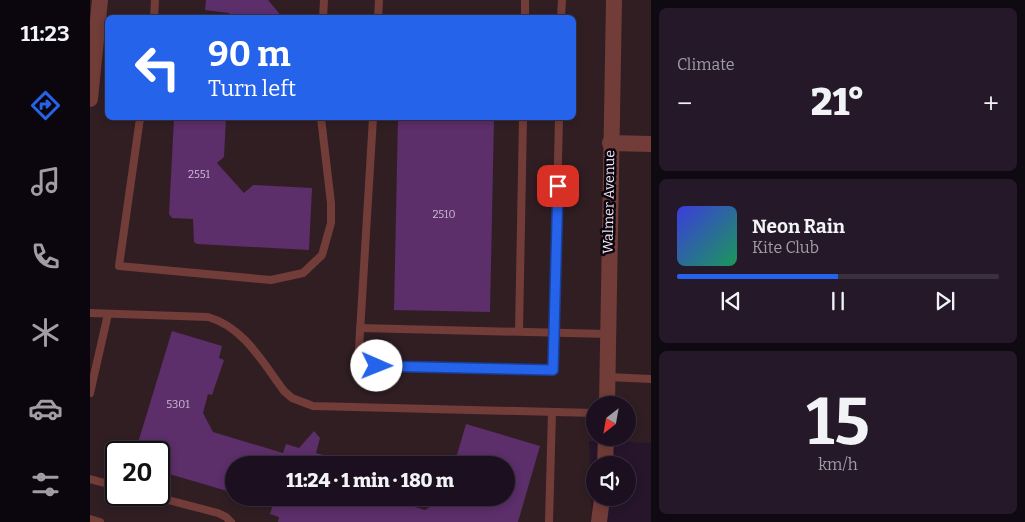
<!DOCTYPE html>
<html lang="en">
<head>
<meta charset="utf-8">
<style>
  :root { --surface:#1c1020; --page:#251929; --text:#f1f3f6; --muted:#a09da5; --line:#3a303e; --accent:#2563eb }
  body { margin:0; font-family:Bitter,serif; background:var(--page); color:var(--text); height:100vh; display:flex; flex-direction:column; font-size:19px; white-space:nowrap }
  * { box-sizing:border-box; margin:0 }
  p { font-size:16px; color:var(--muted) }
  .icon { flex:none; width:28px; height:28px; fill:none; stroke:currentColor; stroke-width:2; stroke-linecap:round; stroke-linejoin:round }
  .map { position:relative; flex:1; overflow:hidden }
  .side { display:flex; flex-direction:column; gap:8px; padding:8px; background:#0f0912; width:374px }
  .side>* { flex:none }
  .top-card { position:absolute; left:15px; top:15px; width:471px; height:105px; border-radius:8px; box-shadow:0 2px 8px #0003,0 0 0 1px var(--line); background:#2563eb; color:#fff; overflow:hidden }
  .needle { width:32px; rotate:211deg }
  .controls { position:absolute; left:496px; top:396px; display:grid; gap:10px }
  .controls a { display:grid; place-items:center; width:50px; height:50px; border-radius:50%; background:var(--surface); box-shadow:0 2px 8px #0003,0 0 0 1px var(--line); font-size:25px }
  .speed { position:absolute; left:15px; top:441px; display:flex; gap:10px; font-size:25px; font-weight:700; text-align:center }
  .speed>* { display:grid; place-content:center; width:65px; height:65px; border-radius:50%; background:var(--surface); box-shadow:0 2px 8px #0003,0 0 0 1px var(--line); line-height:1 }
  .speed .limit { border:2px solid #111; border-radius:8px; background:#fff; color:#111 }
  .pin { position:absolute; display:grid; place-items:center; width:42px; height:42px; color:#fff; margin:-21px; border-radius:10px; box-shadow:0 2px 8px #0006 }
  .me { position:absolute; width:55px; margin:-28px; rotate:91deg; stroke-linejoin:round; filter:drop-shadow(0 0 4px #0008) }
  .turn { display:flex; align-items:center; gap:18px; height:105px; padding:0 20px; font-size:22px }
  .turn .icon { width:65px; height:65px; stroke-width:2.5 }
  .turn b { display:block; font-size:35px; line-height:42px }
  .big { font-size:38px; font-weight:800; line-height:1.1 }
  .side .card { flex:1; display:flex; flex-direction:column; justify-content:center; gap:8px; min-width:0; padding:0 18px; border-radius:8px; background:var(--page) }
  .side .dial { align-items:center; gap:0 }
  .dial b { font-size:65px; line-height:1 }
  .song { display:flex; align-items:center; gap:15px }
  .cover { width:60px; height:60px; border-radius:8px; background:linear-gradient(135deg,hsl(240 70% 55%),hsl(150 70% 35%)) }
  .played { height:5px; border-radius:2px; background:linear-gradient(90deg,var(--accent) 50%,var(--line) 50%) }
  .keys { display:flex; justify-content:space-around; direction:ltr }
  .heat { display:flex; justify-content:space-between; align-items:center; font-size:28px; direction:ltr }
  .trip { position:absolute; left:135px; top:456px; width:290px; height:50px; border-radius:25px; background:var(--surface); box-shadow:0 2px 8px #0003,0 0 0 1px var(--line); font-weight:800; line-height:50px; text-align:center }
  main { display:flex; flex:1; min-height:0 }
  .menu { display:flex; flex-direction:column; width:90px; justify-content:space-around; align-items:center; background:#0b060d; color:var(--muted) }
  .menu .icon { width:35px; height:35px }
  .menu .current { color:var(--accent) }
  .menu b { font-size:22px; color:var(--text) }
  .map>svg:first-child { display:block }
</style>
</head>
<body>
<main>
<nav class="menu">
<b>11:23</b>
<svg class="icon current" aria-label="directions" viewBox="0 0 24 24"><path d="M12 3l9 9-9 9-9-9zM9 14v-3h6M13 9l2 2-2 2"/></svg>
<svg class="icon" aria-label="music" viewBox="0 0 24 24"><path d="M9 18V5l10-2v13"/><circle cx="6" cy="18" r="3"/><circle cx="16" cy="16" r="3"/></svg>
<svg class="icon" aria-label="phone" viewBox="0 0 24 24"><path d="M5 4h4l2 5-3 2q2 4 5 5l2-3 5 2v4C11 20 4 13 5 4z"/></svg>
<svg class="icon" aria-label="climate" viewBox="0 0 24 24"><path d="M12 3v18M4 7l16 10M4 17L20 7"/></svg>
<svg class="icon" aria-label="car" viewBox="0 0 24 24"><path d="M5 17H2v-5l4-1 3-4h7l3 4 3 1v5h-3M9 17h6M6 11h13"/><circle cx="7" cy="17" r="2"/><circle cx="17" cy="17" r="2"/></svg>
<svg class="icon" aria-label="filters" viewBox="0 0 24 24"><path d="M4 7h16M4 17h16"/><circle cx="9" cy="7" r="2"/><circle cx="15" cy="17" r="2"/></svg>
</nav>
<div class="map">
<svg width="562" height="522" viewBox="0 0 562 522">
  <rect width="100%" height="100%" fill="#26152b"/>
  <path fill="#301e23" fill-rule="evenodd" d="M0,0H561V443L499,441L502,514L501,522H0ZM18,18H484V118H18ZM505,405H538V438H505ZM26,452H69V495H26ZM144,465H416V498H144Z"/>
  <g fill="#5c2e6a">
    <path d="M116,0H178L193,18H139V13L115,10Z"/>
    <path d="M84,118H136L134,157L127,163L154,193L163,185L222,188L219,250L107,244L104,242L103,219L82,218L79,214Z"/>
    <path d="M308,118H404L400,312L304,310Z"/>
    <path d="M82,331L132,346L129,358L134,360L122,395L118,394L113,413L123,432L193,453L196,444L209,448L224,431L230,438L226,453L258,462V465H144V493L69,471V452H49L51,447L47,446Z"/>
    <path d="M376,424L450,446L428,522H188L189,517L180,514L185,498H294L335,510L354,498H416V465H364Z"/>
  </g>
  <g fill="none" stroke-linecap="round" stroke-linejoin="round">
    <g stroke="#723c38" stroke-width="8">
      <path d="M64,18L65,0"/>
      <path d="M233,18L234,0"/>
      <path d="M288,18L289,0"/>
      <path d="M435,18V0"/>
      <path d="M471,18L472,0"/>
      <path d="M50,118L29,266L181,280L213,273L232,255L241,223V203L231,118"/>
      <path d="M283,118L268,365L463,369L469,118"/>
      <path d="M0,313L118,317C154,327 173,363 194,391L202,398L223,406L505,413"/>
      <path d="M270,328L518,334"/>
      <path d="M429,331L433,118"/>
      <path d="M518,377L562,379"/>
      <path d="M0,393L18,314"/>
      <path d="M0,479L26,486"/>
      <path d="M59,495L128,513L136,517L141,522"/>
      <path d="M0,519L10,522"/>
      <path d="M459,522L462,412"/>
    </g>
    <g stroke="#723c38" stroke-width="16">
      <path d="M0,99L10,0"/>
      <path d="M520,143L562,144"/>
      <path d="M517,405L524,0"/>
      <path d="M515,465L516,438"/>
      <path d="M509,522L512,498"/>
    </g>
  </g>
  <g fill="none" stroke-linecap="round" stroke-linejoin="round">
    <g stroke="#184099" stroke-width="12">
      <path id="route" d="M287,366L463,370L468,186"/>
    </g>
    <use href="#route" stroke="#2563eb" stroke-width="9"/>
  </g>
  <g text-anchor="middle" dominant-baseline="central" stroke-width="5" stroke-linejoin="round" paint-order="stroke">
    <g font-size="11" fill="#cfbad4">
      <text x="109" y="174">2551</text>
      <text x="354" y="214">2510</text>
      <text x="88" y="404">5301</text>
    </g>
    <g font-size="14" fill="#f5e9f8" stroke="#0b050d">
      <text transform="translate(519 202) rotate(-89)">Walmer Avenue</text>
    </g>
  </g>
</svg>
<div class="controls">
<a><svg class="needle" viewBox="-14 -14 28 28"><path d="M0-13l5 13h-10z" fill="#e53935"/><path d="M0 13l5-13h-10z" fill="#a09da5"/></svg></a>
<a><svg class="icon" aria-label="sound" viewBox="0 0 24 24"><path d="M4 9h4l5-4v14l-5-4H4zM17 9q2 3 0 6"/></svg></a>
</div>
<div class="speed"><div class="limit">20</div></div>
<div class="pin" style="left:468px;top:186px;background:#d93025"><svg class="icon" aria-label="arrive" viewBox="0 0 24 24"><path d="M6 21V4h12l-3 4 3 4H6"/></svg></div>
<svg class="me" style="left:287px;top:366px" viewBox="-20 -20 40 40"><circle r="19" fill="#fff"/><path d="M0-13L10 11 0 6-10 11z" fill="#2563eb"/></svg>
<div class="trip">11:24 · 1 min · 180 m</div>
<div class="top-card">
<div class="turn"><svg class="icon" aria-label="left" viewBox="0 0 24 24"><path d="M17 20v-9H6M10 6l-5 5 5 5"/></svg><div><b>90 m</b>Turn left</div></div>
</div>
</div>
<section class="side">
<div class="card"><p>Climate</p>
<div class="heat"><a>−</a><b class="big">21°</b><a>+</a></div>
</div>
<div class="card">
<div class="song"><i class="cover"></i><div><b>Neon Rain</b><p>Kite Club</p></div></div>
<div class="played"></div>
<div class="keys"><svg class="icon" aria-label="previous" viewBox="0 0 24 24"><path d="M18 5L8 12l10 7zM5 5v14"/></svg><svg class="icon" aria-label="pause" viewBox="0 0 24 24"><path d="M8 5v14M16 5v14"/></svg><svg class="icon" aria-label="next" viewBox="0 0 24 24"><path d="M6 5l10 7-10 7zM19 5v14"/></svg></div>
</div>
<div class="card dial"><b>15</b><p>km/h</p></div>
</section>
</main>
</body>
</html>
